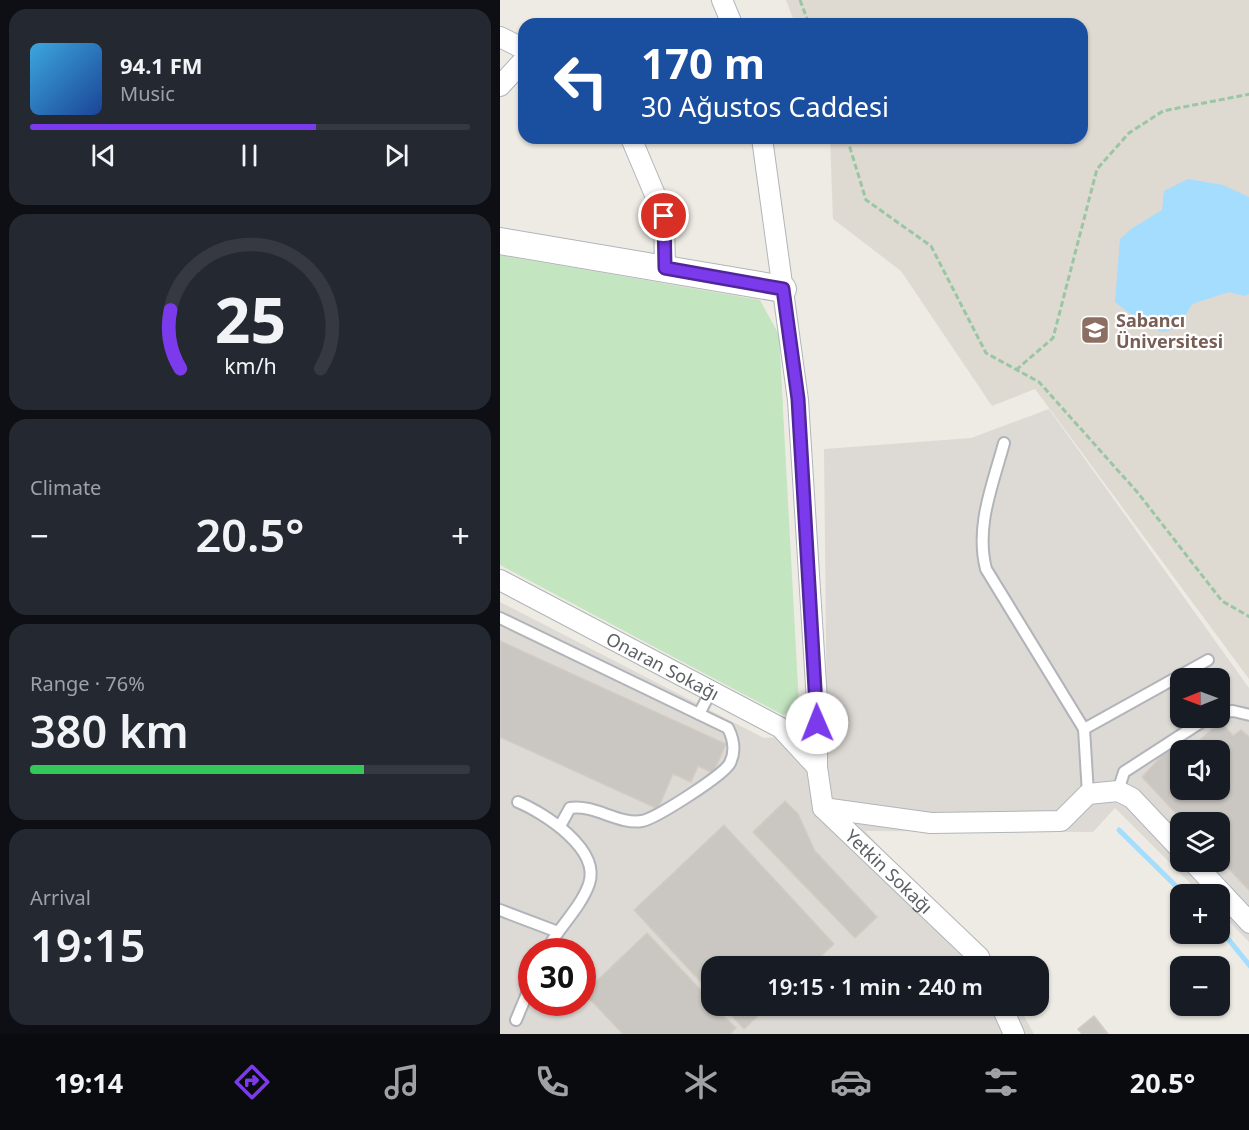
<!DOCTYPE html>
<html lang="en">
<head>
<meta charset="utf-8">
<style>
  :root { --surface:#171b24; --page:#242831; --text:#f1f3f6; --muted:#9ea1a6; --line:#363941; --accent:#7c3aed }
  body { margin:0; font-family:"Noto Sans",sans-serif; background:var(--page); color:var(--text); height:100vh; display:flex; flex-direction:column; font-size:22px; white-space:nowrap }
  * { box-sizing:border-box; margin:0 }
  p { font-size:20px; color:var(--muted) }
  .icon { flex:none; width:33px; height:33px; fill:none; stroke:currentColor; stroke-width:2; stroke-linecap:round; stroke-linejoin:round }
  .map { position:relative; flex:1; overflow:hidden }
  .panel { display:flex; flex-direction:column; gap:9px; padding:9px; background:#0d0f14; width:500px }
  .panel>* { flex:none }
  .hud { position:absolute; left:18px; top:18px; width:570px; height:126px; border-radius:18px; box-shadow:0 2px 4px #0004; background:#1a4fa0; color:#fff; overflow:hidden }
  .needle { width:39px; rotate:269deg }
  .fabs { position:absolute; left:670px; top:668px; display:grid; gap:12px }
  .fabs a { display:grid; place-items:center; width:60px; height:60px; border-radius:12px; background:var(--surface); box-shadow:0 2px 4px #0004; font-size:30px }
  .speed { position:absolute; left:18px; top:938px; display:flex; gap:12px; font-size:30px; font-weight:700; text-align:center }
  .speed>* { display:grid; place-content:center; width:78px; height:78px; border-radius:50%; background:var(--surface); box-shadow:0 2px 4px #0004; line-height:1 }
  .speed .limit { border:9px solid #d22; background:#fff; color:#111 }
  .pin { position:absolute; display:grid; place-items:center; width:51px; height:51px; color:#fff; margin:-26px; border:3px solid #fff; border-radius:50%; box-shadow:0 2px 6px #0007 }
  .me { position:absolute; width:66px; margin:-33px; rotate:359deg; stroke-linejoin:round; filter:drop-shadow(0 0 4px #0008) }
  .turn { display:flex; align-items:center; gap:21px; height:126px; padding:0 24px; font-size:27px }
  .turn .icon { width:78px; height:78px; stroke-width:2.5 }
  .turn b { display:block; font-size:42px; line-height:51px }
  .big { font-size:45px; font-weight:600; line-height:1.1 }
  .panel .widget { flex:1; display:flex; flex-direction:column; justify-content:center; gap:9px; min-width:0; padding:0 21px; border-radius:18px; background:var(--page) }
  .panel .dial { align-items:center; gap:0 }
  .dial svg { height:156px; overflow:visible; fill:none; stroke:var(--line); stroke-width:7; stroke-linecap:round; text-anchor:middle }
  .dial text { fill:var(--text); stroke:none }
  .song { display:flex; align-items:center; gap:18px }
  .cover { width:72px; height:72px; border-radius:9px; background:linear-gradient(135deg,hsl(200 70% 55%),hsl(220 70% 35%)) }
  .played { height:6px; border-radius:3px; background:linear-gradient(90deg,var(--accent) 65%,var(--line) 65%) }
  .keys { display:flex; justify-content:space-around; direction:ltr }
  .heat { display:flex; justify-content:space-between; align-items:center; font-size:33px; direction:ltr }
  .charge { height:9px; border-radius:4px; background:linear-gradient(90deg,#34c759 76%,var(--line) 0) }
  .trip { position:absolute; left:201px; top:956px; width:348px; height:60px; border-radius:18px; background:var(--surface); box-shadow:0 2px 4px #0004; font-weight:600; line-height:60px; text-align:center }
  .tabs { display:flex; height:96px; justify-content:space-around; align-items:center; background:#090b0e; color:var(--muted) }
  .tabs .icon { width:42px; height:42px }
  .tabs .on { color:var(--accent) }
  .tabs b { font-size:27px; color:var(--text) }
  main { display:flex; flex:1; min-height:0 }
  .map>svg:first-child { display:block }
</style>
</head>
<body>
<main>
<section class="panel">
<div class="widget">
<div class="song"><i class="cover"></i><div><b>94.1 FM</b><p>Music</p></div></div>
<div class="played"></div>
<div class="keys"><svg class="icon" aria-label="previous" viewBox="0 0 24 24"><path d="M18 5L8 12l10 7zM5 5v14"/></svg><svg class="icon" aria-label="pause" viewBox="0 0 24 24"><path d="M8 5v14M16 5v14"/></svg><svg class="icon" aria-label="next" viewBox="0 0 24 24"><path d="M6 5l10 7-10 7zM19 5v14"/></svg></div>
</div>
<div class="widget dial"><svg viewBox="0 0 100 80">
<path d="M14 69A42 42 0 1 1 86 69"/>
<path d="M14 69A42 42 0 0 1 9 39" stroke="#7c3aed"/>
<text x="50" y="56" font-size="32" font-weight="700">25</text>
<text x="50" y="72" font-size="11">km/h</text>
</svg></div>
<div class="widget"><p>Climate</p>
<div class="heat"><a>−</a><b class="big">20.5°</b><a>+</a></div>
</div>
<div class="widget"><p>Range · 76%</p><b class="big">380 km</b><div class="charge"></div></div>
<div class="widget"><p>Arrival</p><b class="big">19:15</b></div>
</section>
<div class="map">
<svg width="750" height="1034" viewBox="0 0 750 1034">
  <rect width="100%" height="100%" fill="#eeebe4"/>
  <path fill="#dddad6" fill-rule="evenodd" d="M549,409L749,688V942L720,912V894H701L615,808L593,832L365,831L494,966H212V1005H518L534,1034H0V602L264,738L327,734L324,449L471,438ZM681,678H720V717H681ZM681,750H720V789H681ZM681,822H720V861H681ZM32,951H82V1002H32Z"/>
  <path fill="#dedad2" d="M286,0H749V679L535,389L492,406L401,271L333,219L330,138H582V24H295Z"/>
  <path fill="#c3e5c0" d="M0,255L260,300L279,335L299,706L283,715L0,565Z"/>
  <path fill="#a4ddfe" d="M688,179L723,185L749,197V294L745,296L729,292L692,304C684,318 677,335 658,331V318L651,316L638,320L615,302L620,239L631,229L662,210L664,191Z"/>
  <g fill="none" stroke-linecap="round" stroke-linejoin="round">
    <g stroke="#a4ddfe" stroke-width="5">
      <path d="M619,830L684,894"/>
      <path d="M720,929L750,966"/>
    </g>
  </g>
  <g fill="#cac6c1" stroke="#d3ccc2" stroke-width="1.5">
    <path d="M0,641L226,744L213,773L198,766L191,782L173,774L158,809L0,737Z"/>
    <path d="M721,721L733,736L741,730L750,738V891L720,860V822H684L642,777L670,747L681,757V789H720V750H689Z"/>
    <path d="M285,801L298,814L315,851L377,917L355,938L253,832Z"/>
    <path d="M224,825L334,944L311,966H212V994L134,910Z"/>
    <path d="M147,933L212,1002V1005L236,1028L230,1034H123L84,993Z"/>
    <path d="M222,1005H269L244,1029Z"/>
    <path d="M594,1016L608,1034H582L578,1029Z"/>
  </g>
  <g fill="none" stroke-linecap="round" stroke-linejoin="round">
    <g stroke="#b1b5b9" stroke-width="14">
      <g id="service">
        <path d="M504,443C493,484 475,526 486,569L584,729L588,794"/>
        <path d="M0,618L228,728C234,740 236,751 230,763C224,775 155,819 142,821C118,825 95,804 70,808L60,826"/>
        <path d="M720,712L733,711L750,715"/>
        <path d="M199,714L211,691"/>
        <path d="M584,729L708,660"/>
        <path d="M618,791L624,772L709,717"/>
        <path d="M18,802C44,813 101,849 89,884C80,909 58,928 46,951"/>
        <path d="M0,910L58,932"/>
        <path d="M16,1020L32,982"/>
      </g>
    </g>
    <g stroke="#b1b5b9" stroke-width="22">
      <g id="minor">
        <path d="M222,0L232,24"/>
        <path d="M0,37L24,49"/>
        <path d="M0,86L24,60"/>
        <path d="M131,138L164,216L165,268"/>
        <path id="s1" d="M262,138L298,400L317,701V767L323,808L479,957L483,966"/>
        <path id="s2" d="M0,580L281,728L317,767"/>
        <path d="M323,808L431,823L561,821L588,794L618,791L632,798L681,850"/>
        <path d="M692,861L750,923"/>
        <path d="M501,1005L514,1034"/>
      </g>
    </g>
    <g stroke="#b1b5b9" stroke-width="28">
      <path id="tertiary" d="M0,241L283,289"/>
    </g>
    <g stroke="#9ac6a3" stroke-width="3" stroke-dasharray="6 3" stroke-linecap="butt">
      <path d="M300,0L309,24"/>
      <path d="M347,138L366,200L431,246L486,353L539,382L638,493L722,601L750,617"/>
      <path d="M516,370L553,338L597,169L629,133L663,111L750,94"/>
    </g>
    <use href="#service" stroke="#fff" stroke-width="10"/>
    <use href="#minor" stroke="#fff" stroke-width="20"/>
    <use href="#tertiary" stroke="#fff" stroke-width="26"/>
  </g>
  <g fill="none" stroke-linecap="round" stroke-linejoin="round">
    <g stroke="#51269a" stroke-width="15">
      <path id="route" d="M164,216L165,268L283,289L298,399L317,723"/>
    </g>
    <use href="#route" stroke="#7c3aed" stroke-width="10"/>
  </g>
  <defs>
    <g id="university-square" transform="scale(1.5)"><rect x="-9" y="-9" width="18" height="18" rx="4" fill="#8d6e63" stroke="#fff"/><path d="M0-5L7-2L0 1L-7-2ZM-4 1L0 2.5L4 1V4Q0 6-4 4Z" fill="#fff"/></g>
  </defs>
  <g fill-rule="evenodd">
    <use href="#university-square" x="595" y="330"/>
  </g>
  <g text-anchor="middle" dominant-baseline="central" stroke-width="4.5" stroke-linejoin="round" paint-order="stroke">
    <g font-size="18" font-weight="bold" fill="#785e54" stroke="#fff" text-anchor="start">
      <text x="616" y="320">Sabancı<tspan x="616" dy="21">Üniversitesi</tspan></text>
    </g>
    <g font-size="18" fill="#5c6064" stroke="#fff">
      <text stroke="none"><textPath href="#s2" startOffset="184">Onaran Sokağı</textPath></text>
      <text stroke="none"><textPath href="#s1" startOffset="765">Yetkin Sokağı</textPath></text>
    </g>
  </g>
</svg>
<div class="fabs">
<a><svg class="needle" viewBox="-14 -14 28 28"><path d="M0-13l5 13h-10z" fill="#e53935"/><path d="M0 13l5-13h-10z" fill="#9ea1a6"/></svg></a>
<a><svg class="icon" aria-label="sound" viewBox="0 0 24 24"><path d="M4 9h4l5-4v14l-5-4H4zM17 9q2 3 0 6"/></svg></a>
<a><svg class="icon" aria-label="layers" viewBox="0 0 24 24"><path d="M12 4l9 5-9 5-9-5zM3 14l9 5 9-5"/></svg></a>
<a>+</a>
<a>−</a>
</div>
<div class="speed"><div class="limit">30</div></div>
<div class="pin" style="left:164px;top:216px;background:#d93025"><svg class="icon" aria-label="arrive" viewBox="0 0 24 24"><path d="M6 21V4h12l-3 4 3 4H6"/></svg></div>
<svg class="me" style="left:317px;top:723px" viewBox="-20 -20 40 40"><circle r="19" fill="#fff"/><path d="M0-13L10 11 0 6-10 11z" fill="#7c3aed"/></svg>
<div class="trip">19:15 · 1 min · 240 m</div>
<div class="hud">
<div class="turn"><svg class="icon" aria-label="left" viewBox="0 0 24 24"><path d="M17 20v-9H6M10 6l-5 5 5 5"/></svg><div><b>170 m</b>30 Ağustos Caddesi</div></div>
</div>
</div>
</main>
<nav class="tabs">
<b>19:14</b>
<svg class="icon on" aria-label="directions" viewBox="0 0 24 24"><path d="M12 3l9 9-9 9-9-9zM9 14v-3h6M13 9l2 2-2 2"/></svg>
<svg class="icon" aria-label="music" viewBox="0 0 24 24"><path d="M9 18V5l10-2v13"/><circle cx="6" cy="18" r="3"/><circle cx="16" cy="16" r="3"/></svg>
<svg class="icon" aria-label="phone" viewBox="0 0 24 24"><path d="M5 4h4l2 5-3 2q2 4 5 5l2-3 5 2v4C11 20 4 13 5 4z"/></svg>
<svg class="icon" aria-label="climate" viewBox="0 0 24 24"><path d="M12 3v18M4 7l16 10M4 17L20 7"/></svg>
<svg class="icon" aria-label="car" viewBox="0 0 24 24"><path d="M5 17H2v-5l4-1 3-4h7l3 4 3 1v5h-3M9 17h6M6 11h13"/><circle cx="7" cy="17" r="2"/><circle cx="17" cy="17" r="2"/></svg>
<svg class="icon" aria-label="filters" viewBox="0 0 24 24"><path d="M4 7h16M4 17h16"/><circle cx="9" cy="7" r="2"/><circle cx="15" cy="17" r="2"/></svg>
<b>20.5°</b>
</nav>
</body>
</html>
